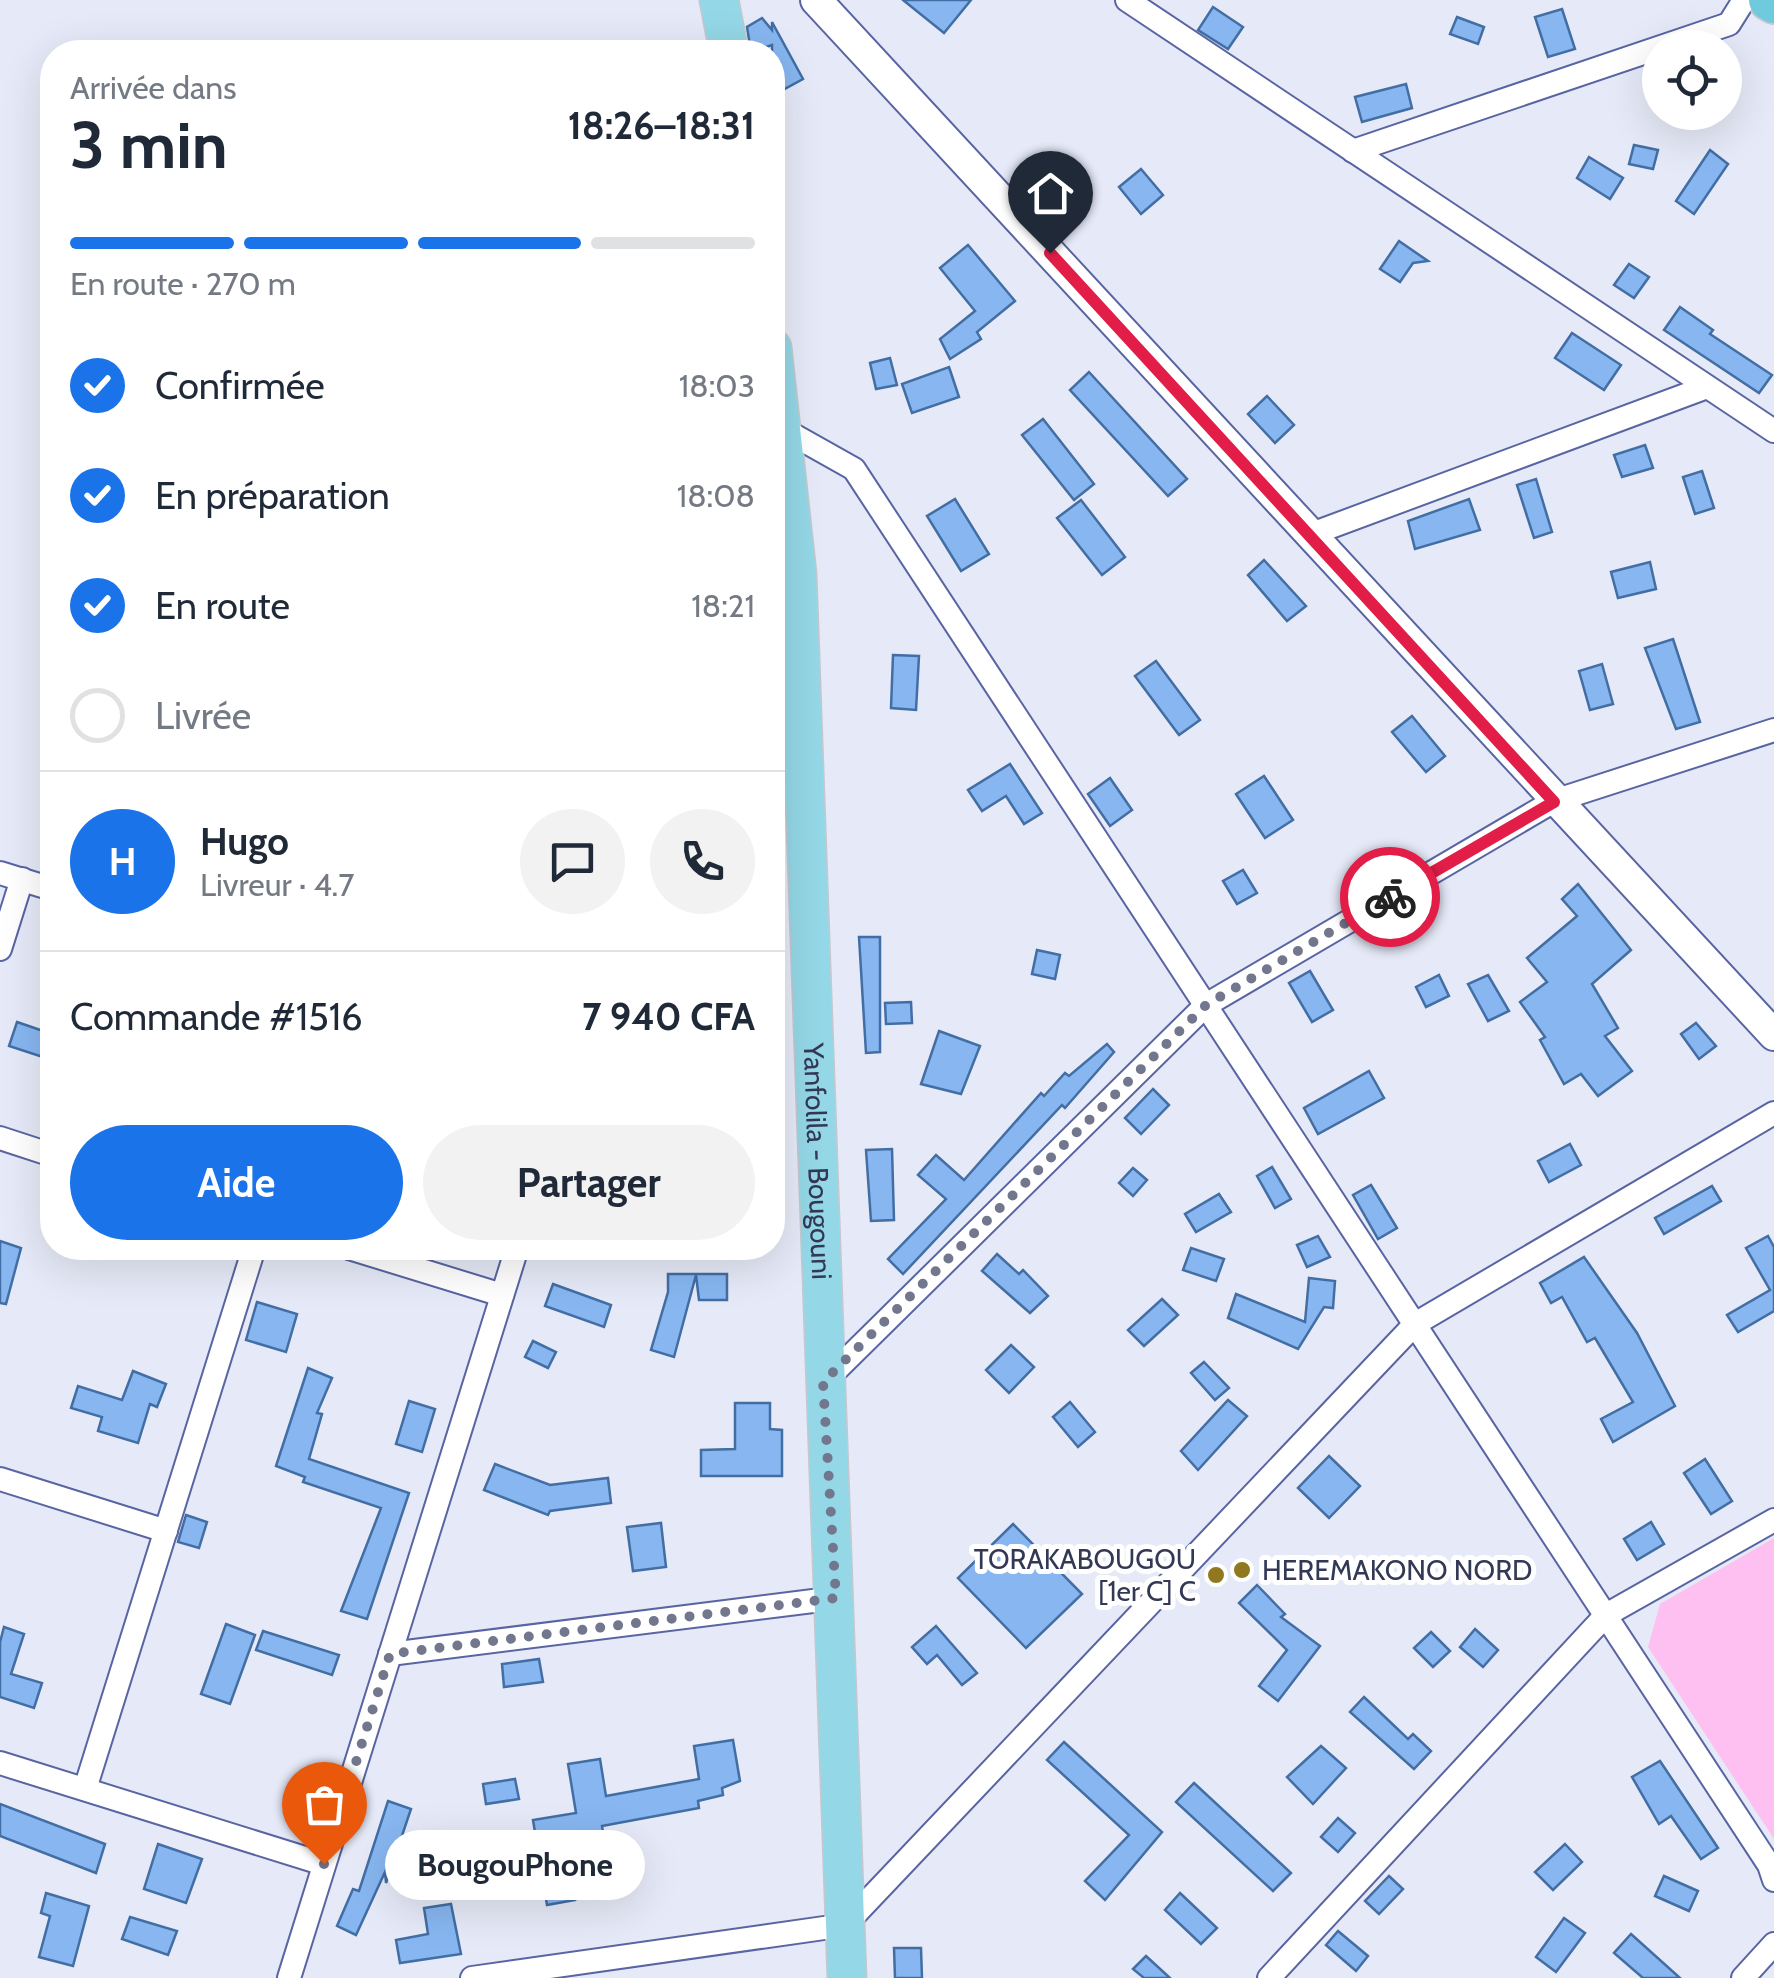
<!DOCTYPE html>
<html lang="fr">
<head>
<meta charset="utf-8">
<style>
	:root { --surface:#fff; --page:#f2f2f3; --text:#1f2937; --muted:#747a83; --line:#e0e1e3; --accent:#1a73e8 }
	body { margin:0; font-family:Cabin,sans-serif; background:var(--page); color:var(--text); height:100vh; display:flex; flex-direction:column; font-size:38px; white-space:nowrap }
	* { box-sizing:border-box; margin:0 }
	p { font-size:32px; color:var(--muted) }
	.icon { flex:none; width:55px; height:55px; fill:none; stroke:currentColor; stroke-width:2; stroke-linecap:round; stroke-linejoin:round }
	.map { position:relative; flex:1; overflow:hidden }
	.sheet { position:absolute; left:40px; top:40px; width:745px; height:1220px; display:flex; flex-direction:column; background:var(--surface); border-radius:40px; box-shadow:0 10px 40px #0002 }
	.sheet>* { flex:none }
	.buttons { position:absolute; left:1642px; top:30px; display:grid; gap:20px }
	.buttons a { display:grid; place-items:center; width:100px; height:100px; border-radius:50%; background:var(--surface); box-shadow:0 10px 40px #0002; font-size:50px }
	.pin { position:absolute; display:grid; place-items:center; width:85px; height:85px; color:#fff; margin:-102px -42px; border-radius:50% 50% 50% 0; rotate:-45deg; box-shadow:0 0 10px #0007 }
	.pin .icon { rotate:45deg }
	.courier { position:absolute; display:grid; place-items:center; width:100px; height:100px; margin:-50px; border:8px solid #e11d48; border-radius:50%; background:#fff; color:#222; box-shadow:0 2px 12px #0007 }
	.bubble { position:absolute; height:70px; border-radius:35px; background:var(--surface); box-shadow:0 10px 40px #0002; font-size:32px; font-weight:700; line-height:70px; text-align:center }
	.summary em { font-style:normal; font-weight:700 }
	.summary div { display:flex; flex-direction:column-reverse }
	.summary { display:flex; align-items:center; justify-content:space-between; height:170px; padding:0 30px }
	h1 { font-size:65px; font-weight:700; line-height:75px }
	.bar { display:grid; grid-template-columns:repeat(4,1fr); gap:15px 10px; align-content:center; height:120px; padding:0 30px }
	.bar i { height:12px; border-radius:8px; background:var(--line) }
	.bar .active { background:var(--accent) }
	.bar p { grid-column:span 4 }
	.line { display:flex; align-items:center; gap:25px; padding:0 30px; border-top:2px solid var(--line) }
	.line div { flex:1 }
	.round { display:grid; place-items:center; flex:none; width:105px; height:105px; border-radius:52px; background:var(--page) }
	ol { padding:0 30px; list-style:none }
	li { display:flex; align-items:center; gap:30px; height:110px }
	li p { margin-inline-start:auto }
	li .icon { padding:10px; border-radius:50%; background:var(--accent); color:#fff; stroke-width:4 }
	li:last-child { color:var(--muted) }
	li i { width:55px; height:55px; border:5px solid var(--line); border-radius:50% }
	.button { display:flex; gap:20px; margin-top:auto; padding:20px 30px }
	.button a { flex:1; height:115px; border-radius:60px; background:var(--accent); color:#fff; font-size:40px; font-weight:700; line-height:115px; text-align:center }
	.button a+a { background:var(--page); color:var(--text) }
	.map>svg:first-child { display:block }
	.green { fill:#fec0f0 }
	.building { fill:#87b6f0; stroke:#426ea4; stroke-width:2.5 }
	.lines { fill:none; stroke-linecap:round; stroke-linejoin:round }
	.minor-casing { stroke:#5965a3; stroke-width:26 }
	.tertiary-casing { stroke:#5965a3; stroke-width:34 }
	.primary-casing { stroke:#c6c8cf; stroke-width:41 }
	.trunk-casing { stroke:#c6c8cf; stroke-width:44 }
	.minor { stroke:#fff; stroke-width:22 }
	.tertiary { stroke:#fff; stroke-width:30 }
	.primary { stroke:#94d7e6; stroke-width:38 }
	.trunk { stroke:#70cade; stroke-width:40 }
	.done { stroke:#72778e; stroke-width:10; stroke-dasharray:0 18 }
	.route { stroke:#e11d48; stroke-width:12 }
	.poi-dot { fill:#8f781e; stroke:#fff; stroke-width:4 }
	.labels { text-anchor:middle; dominant-baseline:central; stroke-width:10; stroke-linejoin:round; paint-order:stroke }
	.street-label { font-size:28px; fill:#333955; stroke:#fff }
	.poi-label { font-size:28px; fill:#333955; stroke:#fff; text-anchor:end }
</style>
</head>
<body>
<div class="map">
<svg width="1774" height="1978" viewBox="0 0 1774 1978">
	<rect width="100%" height="100%" fill="#e6eaf8"/>
	<!-- green -->
	<path class="green" d="M1774,1538V1839L1648,1647L1660,1604Z"/>
	<!-- building -->
	<g class="building">
		<path d="M903,0H971L944,33Z"/>
		<path d="M1213,7L1243,27L1228,49L1198,30Z"/>
		<path d="M1562,9L1575,49L1548,57L1535,17Z"/>
		<path d="M1457,17L1484,27L1478,44L1450,34Z"/>
		<path d="M762,18L772,30V22L803,79L779,92L772,80V45L751,52L747,27Z"/>
		<path d="M1406,84L1412,108L1362,122L1355,97Z"/>
		<path d="M1634,145L1658,150L1653,169L1629,164Z"/>
		<path d="M1710,150L1728,164L1694,214L1676,201Z"/>
		<path d="M1589,157L1623,178L1610,199L1577,178Z"/>
		<path d="M1141,169L1163,195L1141,214L1119,187Z"/>
		<path d="M1399,241L1428,261L1413,263L1400,282L1380,269Z"/>
		<path d="M968,245L1015,301L977,332L981,339L950,359L940,339L975,311L940,268Z"/>
		<path d="M1629,264L1649,277L1634,298L1614,285Z"/>
		<path d="M1680,307L1713,330L1710,334L1772,375L1759,393L1664,330Z"/>
		<path d="M1572,333L1621,365L1604,390L1555,358Z"/>
		<path d="M890,358L897,385L876,389L870,363Z"/>
		<path d="M949,367L959,397L912,413L902,384Z"/>
		<path d="M1089,372L1187,479L1168,496L1070,390Z"/>
		<path d="M1267,396L1294,425L1275,443L1248,414Z"/>
		<path d="M1043,419L1094,484L1074,500L1022,435Z"/>
		<path d="M1645,445L1653,468L1622,477L1614,455Z"/>
		<path d="M1702,471L1714,508L1695,514L1683,477Z"/>
		<path d="M1536,479L1552,532L1534,538L1517,485Z"/>
		<path d="M955,499L989,554L961,571L927,516Z"/>
		<path d="M1469,499L1480,530L1415,549L1408,521Z"/>
		<path d="M1081,500L1125,557L1102,575L1057,518Z"/>
		<path d="M1264,560L1306,606L1287,621L1248,575Z"/>
		<path d="M1650,562L1656,589L1618,598L1611,572Z"/>
		<path d="M1673,639L1700,722L1676,729L1645,648Z"/>
		<path d="M893,655L919,656L916,710L891,708Z"/>
		<path d="M1156,661L1200,720L1179,735L1135,676Z"/>
		<path d="M1602,664L1613,704L1590,710L1579,671Z"/>
		<path d="M1412,716L1445,756L1426,772L1392,732Z"/>
		<path d="M1010,764L1042,813L1024,824L1006,796L982,811L968,790Z"/>
		<path d="M1264,776L1293,820L1265,838L1236,794Z"/>
		<path d="M1110,778L1132,810L1110,826L1088,794Z"/>
		<path d="M1243,870L1257,893L1237,904L1223,881Z"/>
		<path d="M1578,884L1631,950L1592,984L1618,1028L1605,1036L1632,1071L1598,1096L1581,1074L1564,1084L1540,1040L1545,1037L1520,1002L1547,982L1527,958L1577,916L1562,899Z"/>
		<path d="M859,937H880V1052L866,1053Z"/>
		<path d="M1037,950L1060,955L1055,979L1032,974Z"/>
		<path d="M1310,971L1333,1010L1312,1022L1289,983Z"/>
		<path d="M1439,975L1449,996L1426,1007L1416,987Z"/>
		<path d="M1488,975L1509,1011L1488,1021L1468,984Z"/>
		<path d="M911,1002L912,1023L886,1024L885,1003Z"/>
		<path d="M17,1022L52,1034V1060L9,1046Z"/>
		<path d="M1696,1023L1716,1046L1699,1059L1681,1034Z"/>
		<path d="M939,1031L980,1046L961,1094L921,1084Z"/>
		<path d="M1107,1044L1114,1052L1065,1108L1062,1105L903,1274L888,1259L946,1199L918,1175L936,1155L964,1180L1041,1093L1044,1096L1065,1073L1069,1076Z"/>
		<path d="M1369,1071L1384,1098L1318,1134L1304,1108Z"/>
		<path d="M1153,1089L1169,1105L1141,1134L1125,1118Z"/>
		<path d="M1570,1144L1581,1165L1549,1182L1538,1161Z"/>
		<path d="M892,1149L894,1220L871,1221L866,1150Z"/>
		<path d="M1272,1167L1291,1199L1275,1208L1257,1176Z"/>
		<path d="M1133,1168L1147,1180L1133,1196L1119,1183Z"/>
		<path d="M1371,1185L1397,1228L1378,1239L1353,1195Z"/>
		<path d="M1712,1186L1721,1201L1664,1234L1655,1218Z"/>
		<path d="M1219,1194L1231,1212L1196,1232L1185,1214Z"/>
		<path d="M1318,1236L1330,1257L1307,1267L1297,1245Z"/>
		<path d="M1768,1236L1774,1247V1311L1738,1332L1727,1315L1770,1290L1746,1248Z"/>
		<path d="M0,1241L21,1248L6,1304L0,1303Z"/>
		<path d="M1191,1248L1224,1259L1216,1281L1183,1270Z"/>
		<path d="M997,1254L1019,1274L1023,1270L1048,1296L1030,1313L982,1271Z"/>
		<path d="M1584,1257L1637,1333L1675,1406L1613,1442L1601,1419L1633,1402L1595,1338L1587,1342L1562,1297L1551,1303L1540,1283Z"/>
		<path d="M668,1274H727V1300H699L696,1275L674,1357L651,1350L668,1292Z"/>
		<path d="M1309,1278L1335,1281L1333,1308L1324,1307L1298,1349L1228,1318L1236,1294L1305,1322Z"/>
		<path d="M553,1284L611,1305L604,1327L545,1306Z"/>
		<path d="M1162,1299L1178,1315L1144,1346L1128,1330Z"/>
		<path d="M257,1302L297,1314L286,1352L246,1340Z"/>
		<path d="M533,1341L556,1352L548,1368L525,1357Z"/>
		<path d="M1011,1345L1034,1367L1009,1393L986,1370Z"/>
		<path d="M1204,1362L1229,1388L1215,1400L1191,1373Z"/>
		<path d="M308,1368L332,1378L317,1413L322,1414L309,1459L409,1493L367,1619L341,1611L381,1508L303,1482L305,1477L276,1466Z"/>
		<path d="M133,1371L166,1384L157,1407L150,1404L138,1443L98,1431L102,1417L71,1408L78,1386L122,1400Z"/>
		<path d="M1228,1400L1247,1416L1198,1470L1181,1451Z"/>
		<path d="M409,1401L435,1409L422,1452L396,1444Z"/>
		<path d="M1070,1402L1095,1432L1078,1447L1053,1417Z"/>
		<path d="M735,1403H770V1429L782,1430V1476H701V1450L735,1449Z"/>
		<path d="M1329,1456L1360,1486L1329,1518L1298,1488Z"/>
		<path d="M1705,1459L1732,1501L1711,1514L1684,1473Z"/>
		<path d="M495,1464L550,1485L608,1478L611,1503L550,1511L548,1515L484,1490Z"/>
		<path d="M186,1515L207,1522L199,1548L178,1542Z"/>
		<path d="M1651,1522L1664,1544L1637,1560L1624,1539Z"/>
		<path d="M661,1523L666,1567L633,1571L627,1527Z"/>
		<path d="M1013,1524L1082,1594L1026,1648L958,1578Z"/>
		<path d="M1257,1585L1285,1614L1281,1617L1320,1646L1278,1701L1259,1686L1287,1650L1239,1603Z"/>
		<path d="M226,1624L255,1635L230,1704L201,1694Z"/>
		<path d="M936,1626L977,1673L962,1685L937,1655L927,1664L912,1647Z"/>
		<path d="M4,1627L24,1634L11,1674L42,1683L34,1708L0,1697V1642Z"/>
		<path d="M1475,1629L1498,1650L1483,1667L1460,1647Z"/>
		<path d="M263,1631L339,1655L332,1675L256,1650Z"/>
		<path d="M1431,1632L1450,1651L1433,1667L1414,1648Z"/>
		<path d="M539,1659L543,1682L504,1687L502,1664Z"/>
		<path d="M1364,1697L1408,1739L1413,1734L1431,1751L1414,1769L1350,1712Z"/>
		<path d="M733,1740L740,1781L722,1788L723,1795L698,1801L699,1808L602,1826L606,1849L568,1855L575,1900L547,1905L533,1820L576,1813L568,1764L600,1759L606,1796L699,1779L694,1746Z"/>
		<path d="M1064,1742L1162,1832L1105,1900L1085,1881L1129,1835L1047,1760Z"/>
		<path d="M1321,1746L1346,1768L1313,1804L1287,1777Z"/>
		<path d="M1660,1761L1718,1848L1701,1859L1671,1816L1659,1824L1632,1777Z"/>
		<path d="M515,1779L519,1799L486,1804L483,1784Z"/>
		<path d="M1194,1783L1291,1873L1273,1891L1176,1802Z"/>
		<path d="M388,1801L411,1809L386,1883L385,1872L356,1935L337,1926L353,1889L359,1891Z"/>
		<path d="M0,1804L105,1844L96,1873L0,1836Z"/>
		<path d="M1338,1818L1355,1833L1338,1852L1321,1837Z"/>
		<path d="M158,1844L202,1859L186,1903L144,1889Z"/>
		<path d="M1565,1844L1582,1862L1553,1890L1535,1872Z"/>
		<path d="M1389,1876L1403,1889L1379,1914L1365,1901Z"/>
		<path d="M1664,1876L1698,1891L1689,1911L1655,1896Z"/>
		<path d="M46,1893L89,1906L73,1966L39,1957L50,1916L41,1913Z"/>
		<path d="M1180,1893L1217,1928L1201,1944L1165,1910Z"/>
		<path d="M451,1904L461,1954L400,1963L396,1940L428,1934L424,1908Z"/>
		<path d="M130,1917L177,1931L168,1955L122,1939Z"/>
		<path d="M1564,1918L1585,1933L1556,1972L1536,1957Z"/>
		<path d="M1338,1931L1368,1956L1356,1971L1326,1945Z"/>
		<path d="M1631,1934L1680,1978H1643L1614,1953Z"/>
		<path d="M894,1948H921L922,1978H895Z"/>
		<path d="M1146,1956L1170,1978H1144L1133,1969Z"/>
	</g>
	<g class="lines">
		<!-- minor casing -->
		<g class="minor-casing">
			<g id="minor">
				<path d="M1127,0L1774,431"/>
				<path d="M1353,151L1729,24L1744,0"/>
				<path d="M781,428L854,469L1769,1865L1774,1880"/>
				<path d="M1309,535L1707,387"/>
				<path d="M0,873L52,889"/>
				<path d="M0,949L22,879"/>
				<path d="M0,1138L52,1155"/>
				<path d="M349,1248L502,1295"/>
				<path d="M824,1382L1206,1005L1554,801L1774,730"/>
				<path d="M0,1479L166,1531"/>
				<path d="M390,1654L837,1598"/>
				<path d="M0,1763L324,1864"/>
				<path d="M85,1789L254,1248"/>
				<path d="M289,1978L517,1248"/>
				<path d="M472,1978L845,1925L1415,1324L1774,1113"/>
				<path d="M1269,1978L1606,1615L1774,1520"/>
				<path d="M1743,1978L1774,1944"/>
			</g>
		</g>
		<!-- tertiary casing -->
		<g class="tertiary-casing">
			<path id="tertiary" d="M816,0L1774,1035"/>
		</g>
		<!-- primary casing -->
		<g class="primary-casing">
			<g id="primary">
				<path d="M719,0L729,52"/>
				<path id="s1" d="M772,348L797,574L847,1978"/>
			</g>
		</g>
		<!-- trunk casing -->
		<g class="trunk-casing">
			<path id="trunk" d="M1769,0L1774,3"/>
		</g>
		<!-- minor -->
		<use href="#minor" class="minor"/>
		<!-- tertiary -->
		<use href="#tertiary" class="tertiary"/>
		<!-- primary -->
		<use href="#primary" class="primary"/>
		<!-- trunk -->
		<use href="#trunk" class="trunk"/>
	</g>
	<g class="lines">
		<!-- done -->
		<path class="done" d="M324,1864L390,1654L836,1598L823,1382L1206,1005L1390,897"/>
		<!-- route -->
		<path class="route" d="M1050,253L1554,802L1390,897"/>
	</g>
	<!-- markers -->
	<g class="poi-dot">
		<circle cx="1242" cy="1570" r="10"/>
		<circle cx="1216" cy="1575" r="10"/>
	</g>
	<g class="labels">
		<!-- street labels -->
		<g class="street-label">
			<text stroke="none"><textPath href="#s1" startOffset="815">Yanfolila - Bougouni</textPath></text>
		</g>
		<!-- poi labels -->
		<g class="poi-label">
			<text x="1196" y="1559">TORAKABOUGOU<tspan x="1196" dy="32">[1er C] C</tspan></text>
			<text x="1262" y="1570" text-anchor="start">HEREMAKONO NORD</text>
		</g>
	</g>
</svg>
<div class="buttons">
<a><svg class="icon" aria-label="locate" viewBox="0 0 24 24"><circle cx="12" cy="12" r="6"/><path d="M12 2v4M12 18v4M2 12h4M18 12h4"/></svg></a>
</div>
<div class="pin" style="left:324px;top:1864px;background:#ea580c"><svg class="icon" aria-label="bag" viewBox="0 0 24 24"><path d="M5 8h14l-1 12H6zM9 8a3 3 0 0 1 6 0"/></svg></div>
<div class="pin" style="left:1050px;top:253px;background:#1f2937"><svg class="icon" aria-label="home" viewBox="0 0 24 24"><path d="M3 11l9-7 9 7M6 9v11h12V9"/></svg></div>
<div class="courier" style="left:1390px;top:897px"><svg class="icon" aria-label="bike" viewBox="0 0 24 24"><circle cx="6" cy="16" r="4"/><circle cx="18" cy="16" r="4"/><path d="M6 16l4-8h5l3 8M10 8l3 8H6M13 5h3"/></svg></div>
<div class="bubble" style="left:385px;top:1830px;width:260px">BougouPhone</div>
<section class="sheet">
<div class="summary"><div><h1>3 min</h1><p>Arrivée dans</p></div><em>18:26–18:31</em></div>
<div class="bar"><i class="active"></i><i class="active"></i><i class="active"></i><i></i><p>En route · 270 m</p></div>
<ol>
<li><svg class="icon" aria-label="check" viewBox="0 0 24 24"><path d="M5 12l5 5 9-10"/></svg>Confirmée<p>18:03</p></li>
<li><svg class="icon" aria-label="check" viewBox="0 0 24 24"><path d="M5 12l5 5 9-10"/></svg>En préparation<p>18:08</p></li>
<li><svg class="icon" aria-label="check" viewBox="0 0 24 24"><path d="M5 12l5 5 9-10"/></svg>En route<p>18:21</p></li>
<li><i></i>Livrée</li>
</ol>
<div class="line" style="height:180px"><b class="round" style="background:var(--accent);color:#fff">H</b><div><b>Hugo</b><p>Livreur · 4.7</p></div><a class="round"><svg class="icon" aria-label="chat" viewBox="0 0 24 24"><path d="M4 5h16v11H9l-5 4z"/></svg></a><a class="round"><svg class="icon" aria-label="phone" viewBox="0 0 24 24"><path d="M5 4h4l2 5-3 2q2 4 5 5l2-3 5 2v4C11 20 4 13 5 4z"/></svg></a></div>
<div class="line" style="height:130px"><div>Commande #1516</div><b>7 940 CFA</b></div>
<div class="button"><a>Aide</a><a>Partager</a></div>
</section>
</div>
</body>
</html>
